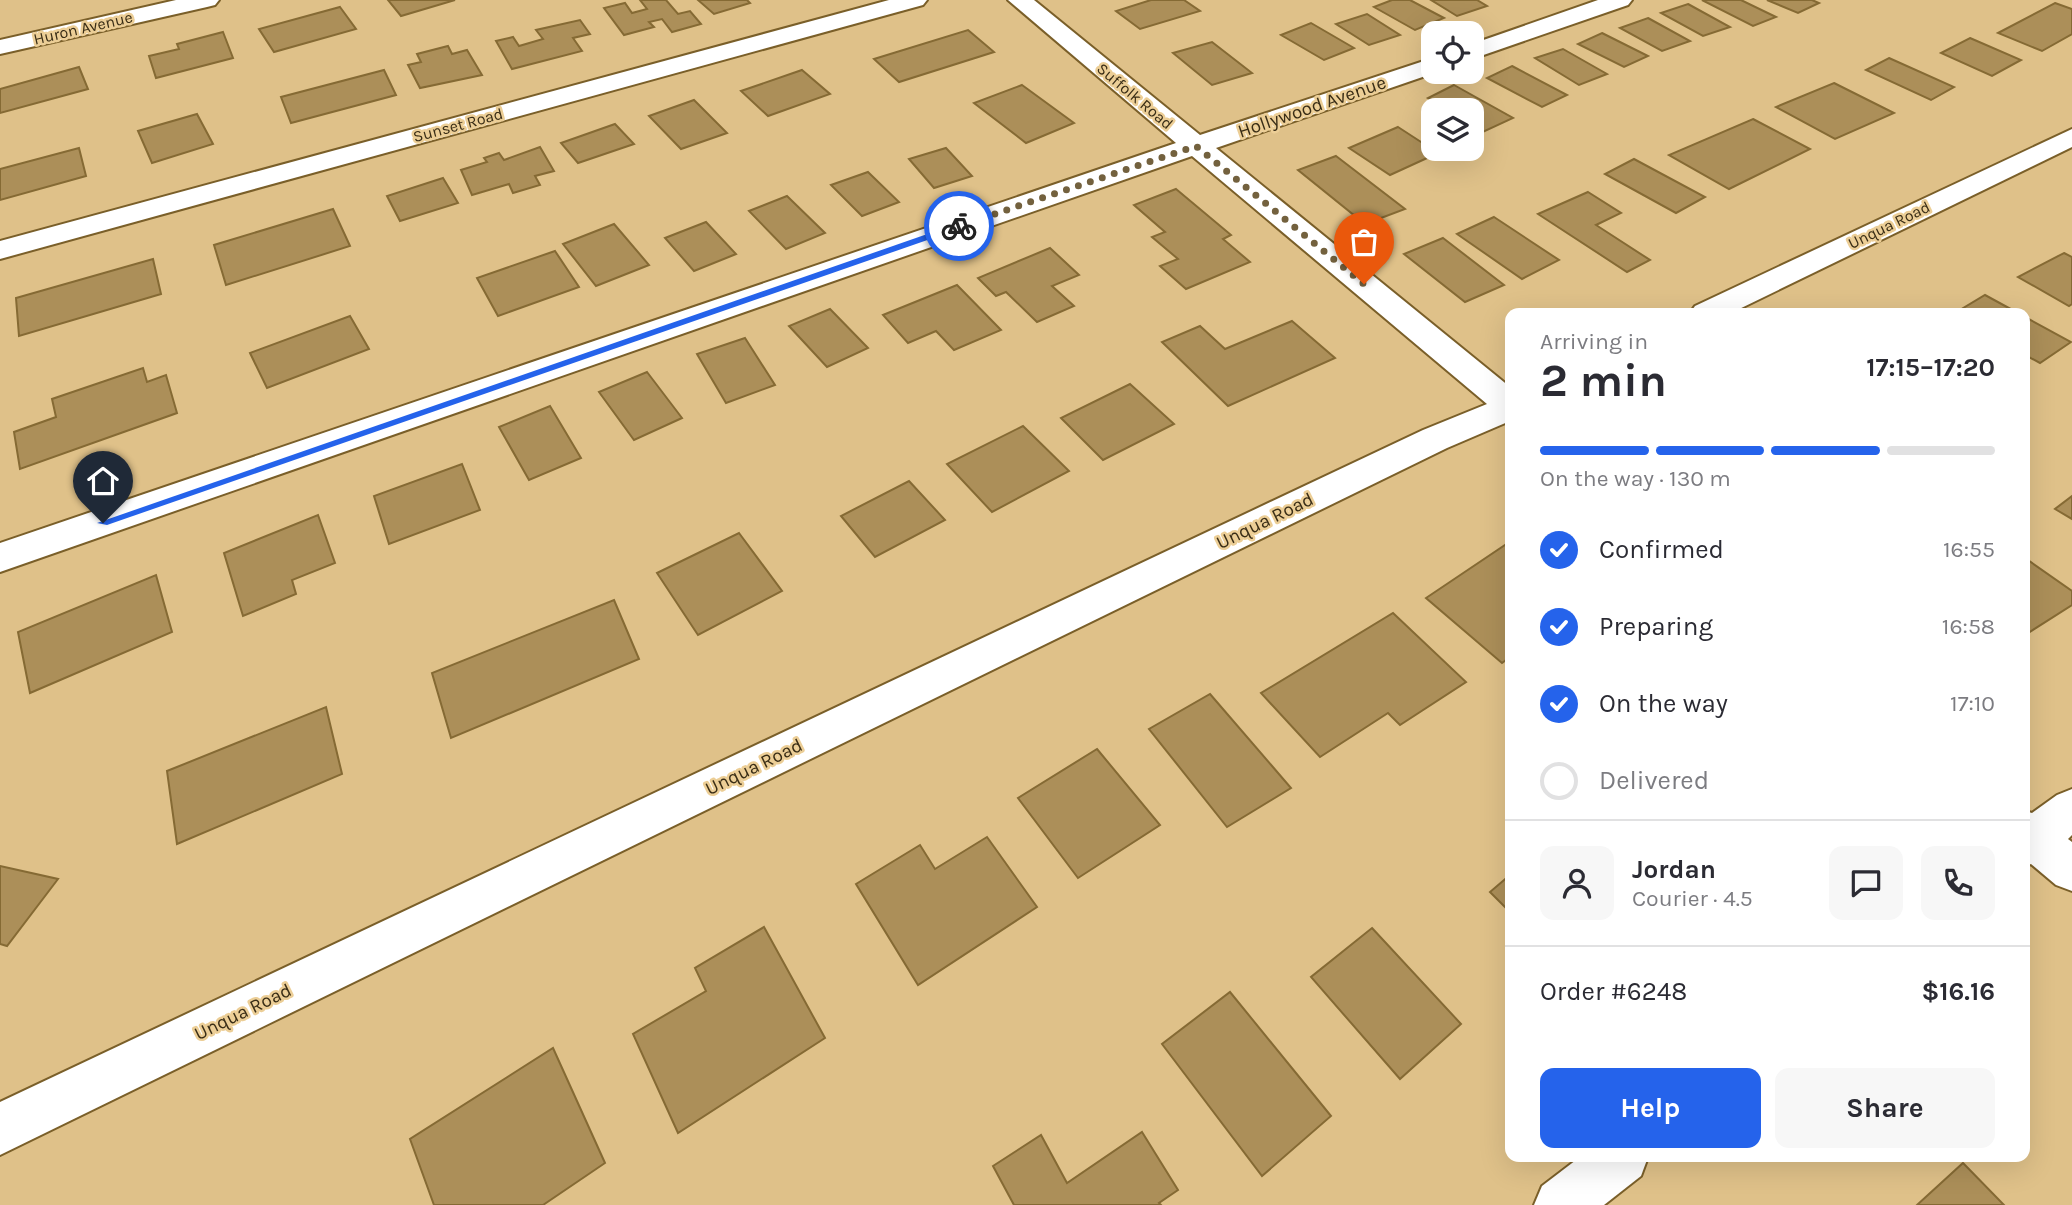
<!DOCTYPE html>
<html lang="en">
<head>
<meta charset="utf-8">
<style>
	:root { --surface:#fff; --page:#f7f7f7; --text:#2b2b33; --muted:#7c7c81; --line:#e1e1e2; --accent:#2563eb }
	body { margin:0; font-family:Karla,sans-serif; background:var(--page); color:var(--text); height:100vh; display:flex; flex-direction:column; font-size:26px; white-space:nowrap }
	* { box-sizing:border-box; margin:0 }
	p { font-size:23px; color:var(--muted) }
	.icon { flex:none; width:38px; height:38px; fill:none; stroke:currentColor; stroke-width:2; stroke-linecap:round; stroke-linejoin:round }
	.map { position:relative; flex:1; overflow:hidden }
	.details { position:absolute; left:1505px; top:308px; width:525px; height:854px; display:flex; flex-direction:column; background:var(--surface); border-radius:14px; box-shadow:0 7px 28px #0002 }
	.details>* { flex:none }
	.fabs { position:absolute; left:1421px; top:21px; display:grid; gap:14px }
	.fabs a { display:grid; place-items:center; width:63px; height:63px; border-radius:14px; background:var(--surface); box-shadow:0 7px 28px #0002; font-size:35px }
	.pin { position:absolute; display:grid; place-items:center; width:60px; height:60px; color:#fff; margin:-72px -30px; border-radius:50% 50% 50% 0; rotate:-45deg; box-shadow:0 0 7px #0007 }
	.pin .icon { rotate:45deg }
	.courier { position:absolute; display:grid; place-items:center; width:70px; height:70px; margin:-35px; border:5px solid #2563eb; border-radius:50%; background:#fff; color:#222; box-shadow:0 2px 9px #0007 }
	.head em { font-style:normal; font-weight:700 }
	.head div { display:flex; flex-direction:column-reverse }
	.head { display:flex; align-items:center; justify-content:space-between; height:119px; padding:0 35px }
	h1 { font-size:46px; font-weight:700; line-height:52px }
	.bar { display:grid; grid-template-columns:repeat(4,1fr); gap:10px 7px; align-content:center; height:84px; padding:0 35px }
	.bar i { height:9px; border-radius:5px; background:var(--line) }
	.bar .on { background:var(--accent) }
	.bar p { grid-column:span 4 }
	.line { display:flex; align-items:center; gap:18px; padding:0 35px; border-top:2px solid var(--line) }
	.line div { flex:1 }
	.round { display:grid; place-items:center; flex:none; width:74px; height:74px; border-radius:14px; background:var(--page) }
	ol { padding:0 35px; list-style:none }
	li { display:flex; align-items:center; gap:21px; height:77px }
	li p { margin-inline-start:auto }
	li .icon { padding:7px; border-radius:50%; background:var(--accent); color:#fff; stroke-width:4 }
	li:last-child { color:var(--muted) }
	li i { width:38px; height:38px; border:4px solid var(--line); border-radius:50% }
	.cta { display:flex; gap:14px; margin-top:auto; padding:14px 35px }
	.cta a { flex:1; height:80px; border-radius:14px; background:var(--accent); color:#fff; font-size:28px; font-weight:700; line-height:80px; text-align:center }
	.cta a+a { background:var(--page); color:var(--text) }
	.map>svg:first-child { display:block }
	.building { fill:#ac8f59; stroke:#856a34; stroke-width:2 }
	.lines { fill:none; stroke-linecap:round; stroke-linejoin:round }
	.minor-casing { stroke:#7a5f29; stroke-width:4 }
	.minor { fill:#fff; fill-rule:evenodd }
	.route { fill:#2563eb }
	.done { stroke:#73613e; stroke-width:7; stroke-dasharray:0 12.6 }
	.labels { text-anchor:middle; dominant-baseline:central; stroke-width:5; stroke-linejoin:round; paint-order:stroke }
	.far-street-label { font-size:16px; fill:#392d16; stroke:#ecce96 }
	.street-label { font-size:19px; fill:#392d16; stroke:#ecce96 }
</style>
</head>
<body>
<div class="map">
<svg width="2072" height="1205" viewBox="0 0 2072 1205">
	<rect width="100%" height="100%" fill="#dfc189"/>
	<!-- building -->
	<g class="building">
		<path d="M388,0H455L401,16Z"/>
		<path d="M640,0H666L678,14L690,11L701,24L672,32L662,19L649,22L654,27L624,35L604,8L625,3L632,13L647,9Z"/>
		<path d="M698,0H747L750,3L714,14Z"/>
		<path d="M1151,0H1184L1200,11L1140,29L1116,11Z"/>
		<path d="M1392,0H1410L1444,18L1415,30L1374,7Z"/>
		<path d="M1431,0H1477L1487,6L1457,16Z"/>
		<path d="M1702,0H1741L1776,17L1753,26Z"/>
		<path d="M1767,0H1812L1819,3L1798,13Z"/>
		<path d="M2055,3L2072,9V34L2042,51L1998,33Z"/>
		<path d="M1688,4L1730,27L1703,36L1661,13Z"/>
		<path d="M340,7L356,29L274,52L259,29Z"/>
		<path d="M1367,14L1400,35L1369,45L1336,24Z"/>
		<path d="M1648,18L1690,41L1662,51L1620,28Z"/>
		<path d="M580,20L590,34L573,38L582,51L512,69L496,41L513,37L519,46L543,39L536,30Z"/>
		<path d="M1311,23L1354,48L1324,60L1281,35Z"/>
		<path d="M968,30L994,52L899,82L874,59Z"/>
		<path d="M223,32L233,58L156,78L149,56L179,49L177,44Z"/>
		<path d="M1602,33L1648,56L1624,67L1578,44Z"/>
		<path d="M1970,38L2021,60L1992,76L1941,53Z"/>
		<path d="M1212,42L1252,73L1212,85L1173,53Z"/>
		<path d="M448,46L452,54L467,50L482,75L420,88L408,65L421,62L417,54Z"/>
		<path d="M1563,49L1607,74L1579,85L1535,58Z"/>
		<path d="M1889,58L1954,87L1931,100L1866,70Z"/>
		<path d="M1512,66L1567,95L1542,107L1487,78Z"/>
		<path d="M79,67L88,89L0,113V89Z"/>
		<path d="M384,70L396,95L291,123L281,97Z"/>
		<path d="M802,70L830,94L768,116L741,91Z"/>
		<path d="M1834,83L1894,113L1835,139L1776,107Z"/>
		<path d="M1022,85L1074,123L1026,143L974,103Z"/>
		<path d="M1454,85L1513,118L1472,137V110H1450L1428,98Z"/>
		<path d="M694,100L727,133L681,149L649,116Z"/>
		<path d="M197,114L213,144L152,163L138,131Z"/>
		<path d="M1753,119L1810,149L1729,189L1669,155Z"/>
		<path d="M615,124L634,144L578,163L561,143Z"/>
		<path d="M1398,127L1438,153L1390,175L1349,148Z"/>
		<path d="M540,147L554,171L535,176L540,185L513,193L509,184L472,195L461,170L487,162L484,158L499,153L504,160Z"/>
		<path d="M79,148L86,176L0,200V169Z"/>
		<path d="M946,148L972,176L934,188L909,159Z"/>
		<path d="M1336,156L1405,209L1365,224L1298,170Z"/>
		<path d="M1634,159L1705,197L1676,213L1605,174Z"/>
		<path d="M868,172L899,202L862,216L831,185Z"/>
		<path d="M443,178L458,203L400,221L387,196Z"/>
		<path d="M1176,189L1231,235L1223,239L1250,262L1186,289L1160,266L1178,259L1152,237L1165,232L1134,205Z"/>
		<path d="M1588,192L1621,213L1596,225L1650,260L1627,272L1538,214Z"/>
		<path d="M787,196L825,233L786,249L749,211Z"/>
		<path d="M333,209L350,246L226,285L214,245Z"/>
		<path d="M1494,217L1559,260L1522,279L1457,234Z"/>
		<path d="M706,222L736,254L694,271L665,238Z"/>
		<path d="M614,224L649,265L596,286L563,244Z"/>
		<path d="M1443,238L1504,285L1465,302L1404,254Z"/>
		<path d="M1050,248L1079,275L1052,286L1074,306L1037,322L1006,292L996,296L978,278Z"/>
		<path d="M555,251L579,287L498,316L477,278Z"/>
		<path d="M2064,253L2072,257V304L2069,306L2018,277Z"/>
		<path d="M153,259L161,294L19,336L16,298Z"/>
		<path d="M957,285L1001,330L954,350L936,331L908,343L883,315Z"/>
		<path d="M1985,295L2018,313H1955Z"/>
		<path d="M830,309L868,348L827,367L789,326Z"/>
		<path d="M350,316L369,349L267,388L250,353Z"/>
		<path d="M2025,317L2071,342L2040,363L2025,355Z"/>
		<path d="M1292,321L1335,358L1228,406L1162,342L1200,326L1225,349Z"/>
		<path d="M745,338L775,385L726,403L697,354Z"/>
		<path d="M143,368L147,382L166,375L177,413L20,469L14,432L56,417L52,399Z"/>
		<path d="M647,372L682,418L634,440L599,392Z"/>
		<path d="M1130,384L1174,424L1103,460L1061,418Z"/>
		<path d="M550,406L581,458L529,480L499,427Z"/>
		<path d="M1023,426L1069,471L992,512L947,464Z"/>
		<path d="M462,464L480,510L389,544L374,496Z"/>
		<path d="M909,481L945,520L875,557L841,516Z"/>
		<path d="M2072,496V519L2055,509Z"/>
		<path d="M318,515L335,563L292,580L296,594L243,616L224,553Z"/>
		<path d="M739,533L782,591L698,635L657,573Z"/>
		<path d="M1505,545L1510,549V657L1502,663L1426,598Z"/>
		<path d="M2025,558L2072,591V605L2025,635Z"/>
		<path d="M156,575L172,632L30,693L18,632Z"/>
		<path d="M614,600L639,659L451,738L432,673Z"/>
		<path d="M1393,613L1466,682L1400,725L1388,713L1320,757L1261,693Z"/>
		<path d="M1210,694L1291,788L1227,827L1149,729Z"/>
		<path d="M326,707L342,774L177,844L167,771Z"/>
		<path d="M1097,749L1160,825L1078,878L1018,798Z"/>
		<path d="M987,837L1037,907L918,985L856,884L920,845L935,869Z"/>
		<path d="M0,866L58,879L7,946L0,944Z"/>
		<path d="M1510,875V912L1490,892Z"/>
		<path d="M764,927L825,1038L678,1133L633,1034L706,991L695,968Z"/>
		<path d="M1372,928L1461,1024L1400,1079L1311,977Z"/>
		<path d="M1230,992L1331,1116L1262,1176L1162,1044Z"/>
		<path d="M553,1048L605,1163L543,1205H434L410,1139Z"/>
		<path d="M1142,1132L1178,1190L1159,1203L1161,1205H1014L993,1166L1041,1135L1067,1183Z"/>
		<path d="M1963,1163L2004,1205H1917Z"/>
	</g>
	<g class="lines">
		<!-- minor casing -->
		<g class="minor-casing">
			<g id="minor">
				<path d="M176,0H219L215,5L207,7L0,54V40Z"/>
				<path d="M889,0H927L923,5L0,259V241Z"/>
				<path d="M1008,0H1034L1200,135L1433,58V72H1437L1216,148L1510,387V421L1447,448L0,1155V1102L1423,430L1487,404L1192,156L0,572V543L1176,143Z"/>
				<path d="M1598,0H1632L1628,5L1472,59V44Z"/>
				<path d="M2072,129V147L1731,313H1690L1695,306Z"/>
				<path d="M2072,789V835L2068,839L2072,842V891L2056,885L2031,864L2025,866V811L2032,813L2057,795Z"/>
				<path d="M1580,1157H1648L1641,1176L1604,1205H1534L1542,1186Z"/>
			</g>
		</g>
		<!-- minor -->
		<use href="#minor" class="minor"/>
	</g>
	<!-- route -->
	<path class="route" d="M959,223L962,228L107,525L97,523Z"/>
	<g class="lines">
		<!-- done -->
		<path class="done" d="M959,226L1196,146L1364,284"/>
	</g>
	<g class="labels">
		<!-- far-street labels -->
		<g class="far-street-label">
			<text transform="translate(83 28) rotate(-13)">Huron Avenue</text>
			<text transform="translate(1135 96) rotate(40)">Suffolk Road</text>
			<text transform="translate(458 125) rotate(-15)">Sunset Road</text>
			<text transform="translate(1889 225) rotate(-26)">Unqua Road</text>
		</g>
		<!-- street labels -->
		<g class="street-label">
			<text transform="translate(1312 107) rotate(-19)">Hollywood Avenue</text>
			<text transform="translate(1265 521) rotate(-26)">Unqua Road</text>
			<text transform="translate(754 767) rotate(-26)">Unqua Road</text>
			<text transform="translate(243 1012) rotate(-26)">Unqua Road</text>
		</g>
	</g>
</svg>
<div class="fabs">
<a><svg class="icon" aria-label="locate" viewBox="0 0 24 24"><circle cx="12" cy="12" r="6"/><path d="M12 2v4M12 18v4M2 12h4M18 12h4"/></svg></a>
<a><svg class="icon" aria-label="layers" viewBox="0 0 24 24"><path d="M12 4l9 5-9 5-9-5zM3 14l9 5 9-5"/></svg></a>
</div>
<div class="pin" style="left:1364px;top:284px;background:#ea580c"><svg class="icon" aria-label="bag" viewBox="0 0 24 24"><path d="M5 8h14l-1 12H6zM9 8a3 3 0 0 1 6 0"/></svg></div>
<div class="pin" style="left:103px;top:523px;background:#1f2937"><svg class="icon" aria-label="home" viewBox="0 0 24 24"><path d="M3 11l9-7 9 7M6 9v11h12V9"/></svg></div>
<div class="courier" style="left:959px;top:226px"><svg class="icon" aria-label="bike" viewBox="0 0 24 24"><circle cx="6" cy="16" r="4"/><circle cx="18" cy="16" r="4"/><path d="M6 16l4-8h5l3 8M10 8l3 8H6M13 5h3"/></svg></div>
<section class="details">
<div class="head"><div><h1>2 min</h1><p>Arriving in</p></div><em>17:15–17:20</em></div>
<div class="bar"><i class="on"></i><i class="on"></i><i class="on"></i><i></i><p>On the way · 130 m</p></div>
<ol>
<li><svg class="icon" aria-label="check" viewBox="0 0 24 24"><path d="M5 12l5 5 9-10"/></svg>Confirmed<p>16:55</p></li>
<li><svg class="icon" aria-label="check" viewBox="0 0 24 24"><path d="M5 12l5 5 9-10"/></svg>Preparing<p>16:58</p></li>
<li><svg class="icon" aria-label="check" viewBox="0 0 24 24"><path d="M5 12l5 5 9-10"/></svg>On the way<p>17:10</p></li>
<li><i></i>Delivered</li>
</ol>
<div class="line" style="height:126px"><a class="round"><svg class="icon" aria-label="person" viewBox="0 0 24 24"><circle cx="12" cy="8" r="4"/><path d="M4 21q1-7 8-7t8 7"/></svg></a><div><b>Jordan</b><p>Courier · 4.5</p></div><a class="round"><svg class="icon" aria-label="chat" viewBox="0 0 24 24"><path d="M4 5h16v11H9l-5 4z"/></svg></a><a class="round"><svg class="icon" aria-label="phone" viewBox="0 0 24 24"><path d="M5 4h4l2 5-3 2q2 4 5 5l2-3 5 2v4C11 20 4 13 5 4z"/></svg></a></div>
<div class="line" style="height:91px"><div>Order #6248</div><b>$16.16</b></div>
<div class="cta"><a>Help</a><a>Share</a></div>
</section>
</div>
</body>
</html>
